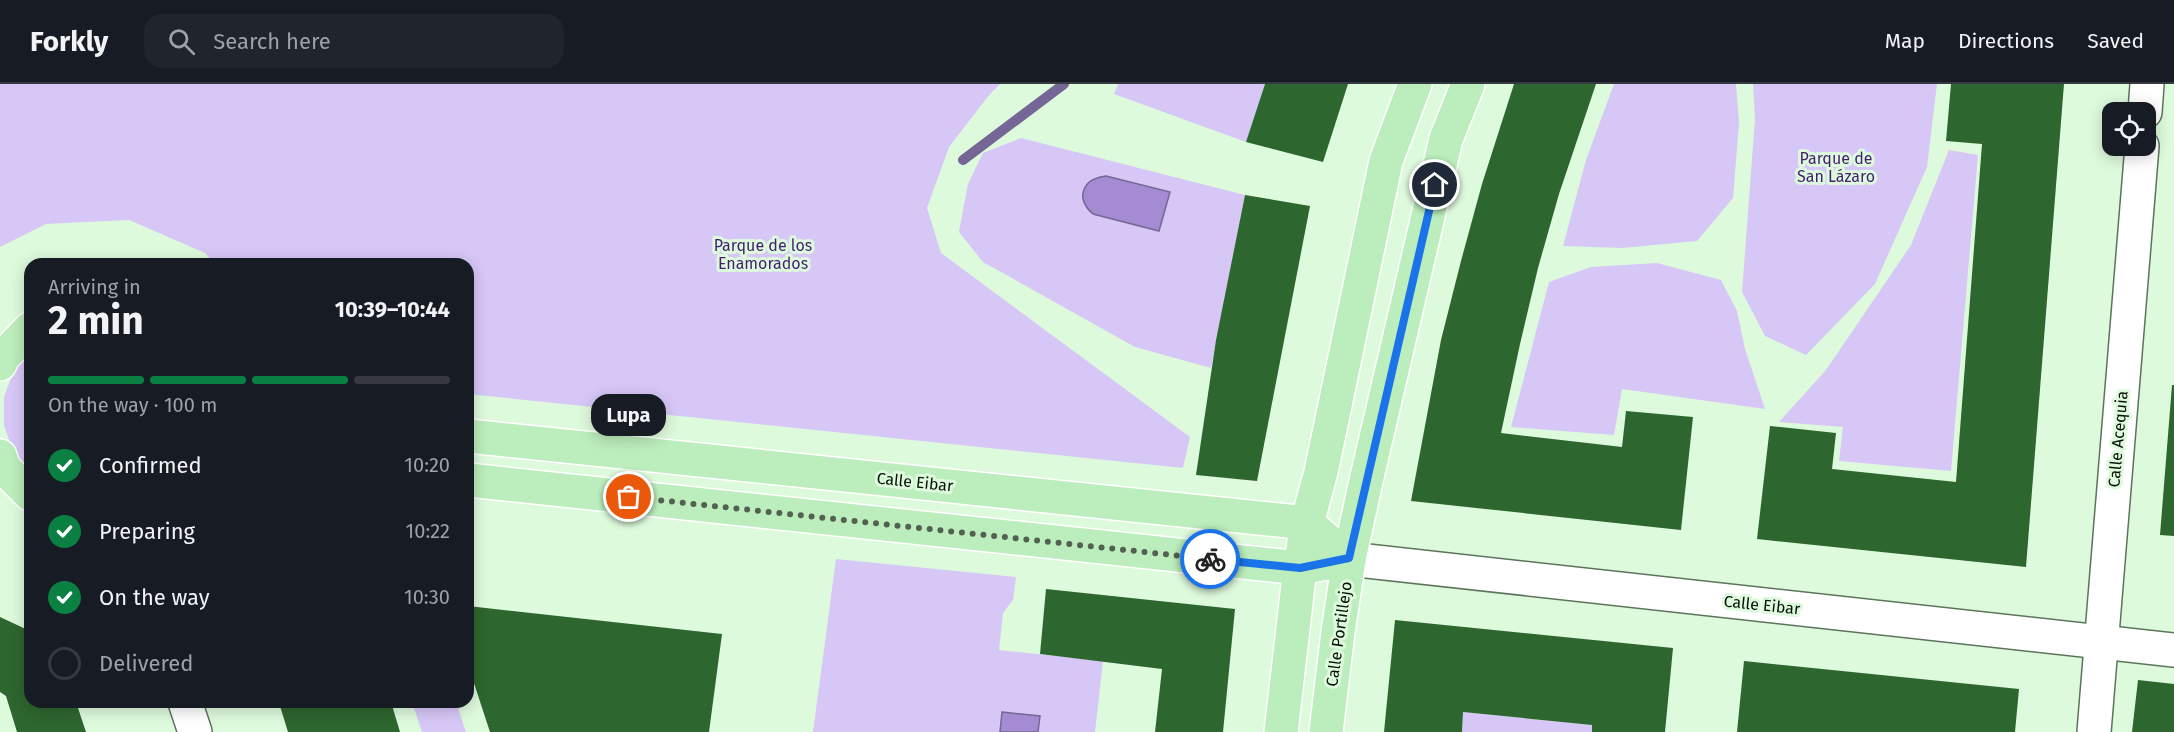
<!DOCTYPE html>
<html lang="en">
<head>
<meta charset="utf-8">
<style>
	:root { --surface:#171b24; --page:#20242c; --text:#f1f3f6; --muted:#9ea1a6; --line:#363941; --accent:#0b8043 }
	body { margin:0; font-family:"Fira Sans",sans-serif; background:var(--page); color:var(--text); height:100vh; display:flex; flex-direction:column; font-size:22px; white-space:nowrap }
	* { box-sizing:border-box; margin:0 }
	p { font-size:20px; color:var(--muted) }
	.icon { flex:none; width:33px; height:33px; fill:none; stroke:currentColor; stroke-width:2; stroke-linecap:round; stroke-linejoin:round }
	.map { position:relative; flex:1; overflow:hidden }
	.side { position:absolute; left:24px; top:174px; width:450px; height:450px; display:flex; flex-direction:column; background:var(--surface); border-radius:18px; box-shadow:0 3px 15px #0003 }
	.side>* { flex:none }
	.controls { position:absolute; left:2102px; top:18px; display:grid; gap:12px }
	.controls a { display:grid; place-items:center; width:54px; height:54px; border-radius:12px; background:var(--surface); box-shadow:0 3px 15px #0003; font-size:30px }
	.pin { position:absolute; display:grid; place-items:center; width:51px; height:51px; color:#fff; margin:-26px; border:3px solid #fff; border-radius:50%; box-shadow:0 2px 6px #0007 }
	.courier { position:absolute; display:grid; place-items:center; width:60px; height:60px; margin:-30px; border:4px solid #1a73e8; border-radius:50%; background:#fff; color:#222; box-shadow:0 2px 8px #0007 }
	.bubble { position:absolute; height:42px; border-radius:18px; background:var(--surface); box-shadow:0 3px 15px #0003; font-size:20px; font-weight:700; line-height:42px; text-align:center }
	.headline em { font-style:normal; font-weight:700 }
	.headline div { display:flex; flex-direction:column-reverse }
	.headline { display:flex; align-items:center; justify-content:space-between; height:102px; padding:0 24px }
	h1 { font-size:39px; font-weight:700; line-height:45px }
	.bar { display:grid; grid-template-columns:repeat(4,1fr); gap:9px 6px; align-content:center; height:72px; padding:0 24px }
	.bar i { height:8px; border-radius:4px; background:var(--line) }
	.bar .active { background:var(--accent) }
	.bar p { grid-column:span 4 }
	ol { padding:0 24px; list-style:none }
	li { display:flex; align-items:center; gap:18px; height:66px }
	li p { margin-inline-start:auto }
	li .icon { padding:6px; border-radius:50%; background:var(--accent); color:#fff; stroke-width:4 }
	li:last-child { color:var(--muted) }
	li i { width:33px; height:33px; border:3px solid var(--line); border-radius:50% }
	header { display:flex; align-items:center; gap:36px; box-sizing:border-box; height:84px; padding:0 30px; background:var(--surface); border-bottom:2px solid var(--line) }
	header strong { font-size:28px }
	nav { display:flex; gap:33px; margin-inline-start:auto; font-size:21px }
	.search { width:420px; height:54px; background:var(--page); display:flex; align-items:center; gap:15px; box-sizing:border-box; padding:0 21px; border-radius:18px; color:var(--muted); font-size:22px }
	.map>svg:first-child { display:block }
	.green { fill:#d7c7f7 }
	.water { fill:#a58cd2; stroke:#756695; stroke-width:1.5 }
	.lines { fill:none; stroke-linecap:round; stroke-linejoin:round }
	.stream { stroke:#756695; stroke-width:10 }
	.building { fill:#2e662f }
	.minor-casing { stroke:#5c745b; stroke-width:36 }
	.major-casing { stroke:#fff; stroke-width:36 }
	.minor { stroke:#fff; stroke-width:33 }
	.major { stroke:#bcedbc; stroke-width:33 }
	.done { stroke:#526151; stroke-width:6; stroke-dasharray:0 10.8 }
	.route { stroke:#1a73e8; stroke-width:8 }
	.labels { text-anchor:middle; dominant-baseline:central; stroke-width:6; stroke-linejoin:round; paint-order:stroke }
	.park-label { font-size:16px; fill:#431d70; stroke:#defadd }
	.street-label { font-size:16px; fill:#060f06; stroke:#defadd }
</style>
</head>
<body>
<header>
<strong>Forkly</strong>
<div class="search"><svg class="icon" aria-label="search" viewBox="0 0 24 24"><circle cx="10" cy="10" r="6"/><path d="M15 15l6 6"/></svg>Search here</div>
<nav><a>Map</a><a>Directions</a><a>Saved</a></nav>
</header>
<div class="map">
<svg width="2174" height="648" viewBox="0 0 2174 648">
	<rect width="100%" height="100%" fill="#defadd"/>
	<!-- green -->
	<g class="green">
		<path d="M0,0H1000L990,10L949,63L927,124L941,169L1190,353L1183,384L468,310V180H216L205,169L129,136L46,140L0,163Z"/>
		<path d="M1118,0H1265L1246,58L1114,10Z"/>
		<path d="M1614,0H1736L1739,39L1733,114L1697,157L1622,164L1563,162L1586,76Z"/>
		<path d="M1753,0H1937L1927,83L1875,200L1806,271L1765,252L1742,208L1755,35Z"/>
		<path d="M1021,54L1245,111L1211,284L1135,263L983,178L959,148L968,100L983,69Z"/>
		<path d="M1949,66L1978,71L1951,387L1839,377L1843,343L1779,338L1826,286L1911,161Z"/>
		<path d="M1657,179L1721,196L1737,227L1745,265L1765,325L1622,305L1614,351L1511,343L1549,198L1591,183Z"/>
		<path d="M30,266V389L14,369L4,342V313L14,286Z"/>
		<path d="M836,475L1016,493L1013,516L1003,529L999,566L1103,577L1095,648H813Z"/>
		<path d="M412,618H456L466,648H422Z"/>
		<path d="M1463,628L1592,641V648H1462Z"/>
	</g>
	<!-- water -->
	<g class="water">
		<path d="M1106,92L1170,108L1159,147L1093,130C1075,114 1082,95 1106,92Z"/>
		<path d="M1002,628L1040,632L1038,648H1000Z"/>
	</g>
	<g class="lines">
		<!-- stream -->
		<path class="stream" d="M963,76L1064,0"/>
	</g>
	<!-- building -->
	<g class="building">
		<path d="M1265,0H1348L1323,78L1246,58Z"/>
		<path d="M1514,0H1596L1559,110L1538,184L1520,260L1501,349L1622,363L1626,327L1693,333L1681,446L1411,417L1441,256L1461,177L1482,100Z"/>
		<path d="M1951,0H2064L2026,483L1757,455L1770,342L1836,349L1832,385L1956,398L1982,60L1946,57Z"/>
		<path d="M1245,111L1310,122L1257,397L1196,391L1216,256Z"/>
		<path d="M2172,301H2174V452L2160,451Z"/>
		<path d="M1046,505L1235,525L1223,648H1155L1162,585L1040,570Z"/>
		<path d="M468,522L722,550L709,648H490L468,581Z"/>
		<path d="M0,533L30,547V618H76L86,648H17L6,612L0,608Z"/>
		<path d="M1395,536L1673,564L1665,648H1592V641L1463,628L1462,648H1384Z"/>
		<path d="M1744,577L2019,605L2015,648H1737Z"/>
		<path d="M2138,596L2174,600V648H2132Z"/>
		<path d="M294,618H391L400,648H288L280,622Z"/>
	</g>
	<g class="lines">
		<!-- minor casing -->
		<g class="minor-casing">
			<g id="minor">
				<path d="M2145,28L2147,0"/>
				<path d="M1349,475L2174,566"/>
				<path d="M185,618L195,648"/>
				<path d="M2094,648L2142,62"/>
			</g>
		</g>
		<!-- major casing -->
		<g class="major-casing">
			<g id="major">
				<path d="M0,280L3,273L30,245"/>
				<path d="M468,352L1307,439L1349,475"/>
				<path d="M0,372L4,384L30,410"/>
				<path d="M468,396L1300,484L1349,475"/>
				<path d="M1281,648L1300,484L1307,439L1321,388L1386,77L1415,0"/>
				<path d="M1326,648L1338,548L1349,475L1366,397L1446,55L1468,0"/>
			</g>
		</g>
		<!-- minor -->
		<use href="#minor" class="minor"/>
		<!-- major -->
		<use href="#major" class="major"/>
	</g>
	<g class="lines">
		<!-- done -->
		<path class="done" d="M629,413L1210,475"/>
		<!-- route -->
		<path class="route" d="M1210,475L1300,484L1349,474L1435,101"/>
	</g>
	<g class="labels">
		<!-- park labels -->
		<g class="park-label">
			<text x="1836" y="74">Parque de<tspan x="1836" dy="18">San Lázaro</tspan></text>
			<text x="763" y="161">Parque de los<tspan x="763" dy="18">Enamorados</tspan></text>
		</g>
		<!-- street labels -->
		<g class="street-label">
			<text transform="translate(2118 355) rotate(-85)">Calle Acequia</text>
			<text transform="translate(915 398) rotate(6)">Calle Eibar</text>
			<text transform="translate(1762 521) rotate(6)">Calle Eibar</text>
			<text transform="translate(1339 550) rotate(-82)">Calle Portillejo</text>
		</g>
	</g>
</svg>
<div class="controls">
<a><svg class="icon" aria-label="locate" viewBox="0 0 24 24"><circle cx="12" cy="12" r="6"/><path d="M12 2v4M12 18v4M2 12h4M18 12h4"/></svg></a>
</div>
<div class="pin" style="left:629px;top:413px;background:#ea580c"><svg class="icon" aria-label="bag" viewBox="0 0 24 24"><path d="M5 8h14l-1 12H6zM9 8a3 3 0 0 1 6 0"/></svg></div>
<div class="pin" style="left:1435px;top:101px;background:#1f2937"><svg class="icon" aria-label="home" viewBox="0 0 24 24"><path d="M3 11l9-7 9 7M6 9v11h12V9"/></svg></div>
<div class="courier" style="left:1210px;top:475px"><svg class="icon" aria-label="bike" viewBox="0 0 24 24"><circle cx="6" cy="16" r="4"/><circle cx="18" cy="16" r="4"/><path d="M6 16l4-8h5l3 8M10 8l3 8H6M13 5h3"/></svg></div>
<div class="bubble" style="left:591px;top:310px;width:75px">Lupa</div>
<section class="side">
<div class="headline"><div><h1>2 min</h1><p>Arriving in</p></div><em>10:39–10:44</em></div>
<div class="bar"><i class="active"></i><i class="active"></i><i class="active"></i><i></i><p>On the way · 100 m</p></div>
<ol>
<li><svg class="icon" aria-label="check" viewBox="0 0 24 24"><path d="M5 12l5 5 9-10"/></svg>Confirmed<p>10:20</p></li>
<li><svg class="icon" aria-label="check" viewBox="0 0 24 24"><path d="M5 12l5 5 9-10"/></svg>Preparing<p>10:22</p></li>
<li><svg class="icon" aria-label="check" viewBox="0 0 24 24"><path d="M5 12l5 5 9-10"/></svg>On the way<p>10:30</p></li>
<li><i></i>Delivered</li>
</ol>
</section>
</div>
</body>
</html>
